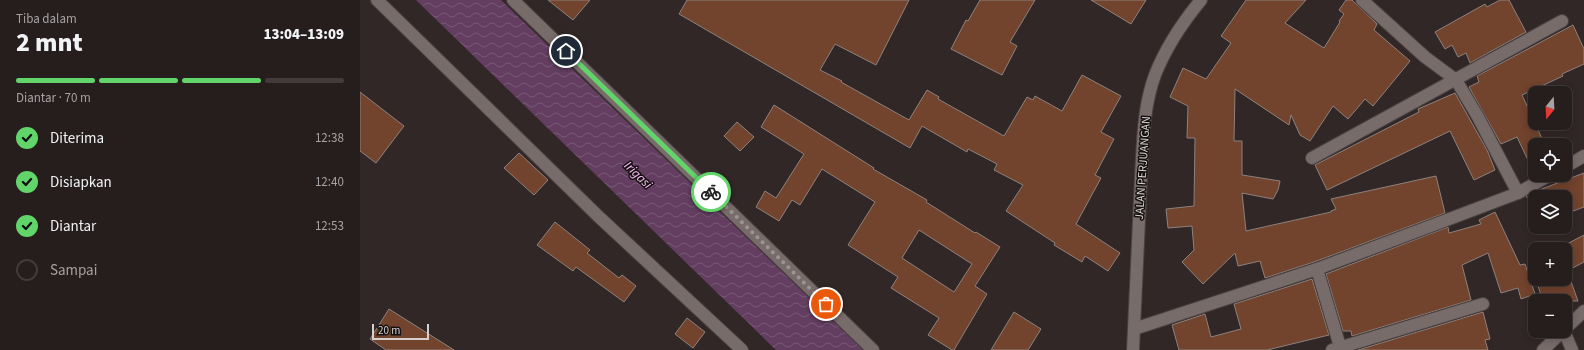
<!DOCTYPE html>
<html lang="id">
<head>
<meta charset="utf-8">
<style>
	:root { --surface:#261d1d; --page:#322a2a; --text:#f1f3f6; --muted:#a4a2a4; --line:#423b3b; --accent:#61d46a }
	body { margin:0; font-family:"Source Sans 3",sans-serif; background:var(--page); color:var(--text); height:100vh; display:flex; flex-direction:column; font-size:15px; white-space:nowrap }
	* { box-sizing:border-box; margin:0 }
	p { font-size:13px; color:var(--muted) }
	.icon { flex:none; width:22px; height:22px; fill:none; stroke:currentColor; stroke-width:2; stroke-linecap:round; stroke-linejoin:round }
	.map { position:relative; flex:1; overflow:hidden }
	.panel { display:flex; flex-direction:column; background:var(--surface); width:360px }
	.panel>* { flex:none }
	.needle { width:26px; rotate:198deg }
	.controls { position:absolute; left:1168px; top:86px; display:grid; gap:8px }
	.controls a { display:grid; place-items:center; width:44px; height:44px; border-radius:8px; background:var(--surface); box-shadow:0 2px 10px #0003,0 0 0 1px var(--line); font-size:20px }
	.scale { position:absolute; left:12px; bottom:10px; width:57px; box-sizing:border-box; padding-left:4px; border:2px solid #d6cfcf; border-top:0; font-size:11px; line-height:14px; white-space:nowrap; color:#d6cfcf; -webkit-text-stroke:3px #161111; paint-order:stroke }
	.pin { position:absolute; display:grid; place-items:center; width:34px; height:34px; color:#fff; margin:-17px; border:2px solid #fff; border-radius:50%; box-shadow:0 1px 4px #0007 }
	.courier { position:absolute; display:grid; place-items:center; width:40px; height:40px; margin:-20px; border:3px solid #61d46a; border-radius:50%; background:#fff; color:#222; box-shadow:0 1px 5px #0007 }
	.headline em { font-style:normal; font-weight:800 }
	.headline div { display:flex; flex-direction:column-reverse }
	.headline { display:flex; align-items:center; justify-content:space-between; height:68px; padding:0 16px }
	h1 { font-size:26px; font-weight:800; line-height:30px }
	.bar { display:grid; grid-template-columns:repeat(4,1fr); gap:6px 4px; align-content:center; height:48px; padding:0 16px }
	.bar i { height:5px; border-radius:3px; background:var(--line) }
	.bar .selected { background:var(--accent) }
	.bar p { grid-column:span 4 }
	ol { padding:0 16px; list-style:none }
	li { display:flex; align-items:center; gap:12px; height:44px }
	li p { margin-inline-start:auto }
	li .icon { padding:4px; border-radius:50%; background:var(--accent); color:#111; stroke-width:4 }
	li:last-child { color:var(--muted) }
	li i { width:22px; height:22px; border:2px solid var(--line); border-radius:50% }
	main { display:flex; flex:1; min-height:0 }
	.map>svg:first-child { display:block }
	.water { fill:url(#water-waves) }
	.building { fill:#72432d; stroke:#8d827d; fill-rule:evenodd }
	.lines { fill:none; stroke-linecap:round; stroke-linejoin:round }
	.street-casing { stroke:#4a4242; stroke-width:14 }
	.secondary-casing { stroke:#4a4242; stroke-width:14 }
	.street { stroke:#786c6b; stroke-width:12 }
	.secondary { stroke:#786c6b; stroke-width:12 }
	.done { stroke:#9d9494; stroke-width:4; stroke-dasharray:0 7.2 }
	.route { stroke:#61d46a; stroke-width:5 }
	.labels { text-anchor:middle; dominant-baseline:central; stroke-width:3; stroke-linejoin:round; paint-order:stroke }
	.street-label { font-size:12px; fill:#d6cfcf; stroke:#161111 }
	.water-label { font-size:13px; font-style:italic; fill:#febffa; stroke:#161111 }
</style>
</head>
<body>
<main>
<section class="panel">
<div class="headline"><div><h1>2 mnt</h1><p>Tiba dalam</p></div><em>13:04–13:09</em></div>
<div class="bar"><i class="selected"></i><i class="selected"></i><i class="selected"></i><i></i><p>Diantar · 70 m</p></div>
<ol>
<li><svg class="icon" aria-label="check" viewBox="0 0 24 24"><path d="M5 12l5 5 9-10"/></svg>Diterima<p>12:38</p></li>
<li><svg class="icon" aria-label="check" viewBox="0 0 24 24"><path d="M5 12l5 5 9-10"/></svg>Disiapkan<p>12:40</p></li>
<li><svg class="icon" aria-label="check" viewBox="0 0 24 24"><path d="M5 12l5 5 9-10"/></svg>Diantar<p>12:53</p></li>
<li><i></i>Sampai</li>
</ol>
</section>
<div class="map">
<svg width="1224" height="350" viewBox="0 0 1224 350">
	<defs>
		<pattern id="water-waves" width="16" height="10" patternUnits="userSpaceOnUse"><rect width="16" height="10" fill="#633e61"/><path d="M0 5q4-4 8 0t8 0" fill="none" stroke="#795977"/></pattern>
	</defs>
	<rect width="100%" height="100%" fill="#322727"/>
	<!-- water -->
	<path class="water" d="M56,0H141L503,350H416Z"/>
	<!-- building -->
	<g class="building">
		<path d="M188,0H230L213,20Z"/>
		<path d="M327,0H549L516,65L475,44L460,70L482,81L481,82L549,120L567,90L579,97L578,99L644,136L667,97L673,100L675,96L702,111L722,75L761,96L741,132L754,139L735,175L741,178L716,224L760,253L748,271L725,256L722,262L694,245L695,243L646,211L663,185L634,170L637,164L608,149L607,152L562,126L550,148L319,14Z"/>
		<path d="M620,0H675L650,42L657,46L642,75L591,49L606,20L608,21Z"/>
		<path d="M731,0H786L771,24Z"/>
		<path d="M886,0H946L925,23L964,48L980,22L979,21L984,14L979,10L986,0H992L1017,24L1014,30L1050,61L1013,106L1005,99L988,119L973,106L950,141L940,135L931,115L929,125L875,89L874,141H882V175L920,181L918,190L913,199L882,193L886,231L971,212V211L976,209L971,199L1076,176L1085,213L954,262L905,278L900,261L878,266L875,253L843,284L822,262L834,250L832,226L808,228L806,209L834,206L835,138H827L828,106L810,97L823,68L846,79L871,43L861,36Z"/>
		<path d="M1140,0H1149L1166,32L1110,63L1106,53L1098,57L1092,45L1085,49L1075,32L1125,4L1127,7Z"/>
		<path d="M1213,25L1224,49V64L1202,74L1203,76L1162,95L1185,145H1175V175L1157,137L1141,144L1109,87L1119,82L1117,76Z"/>
		<path d="M0,92L44,126L16,163L0,151Z"/>
		<path d="M1095,93L1127,150L1135,170L1114,180L1090,131L967,190L955,165L1059,112L1058,109Z"/>
		<path d="M414,105L514,168L513,169L567,200L566,202L615,233L616,232L640,247L615,286L627,294L594,350H592L568,335L579,318L531,288L538,277L488,245L515,202L462,169L440,205L432,200L419,221L396,207L405,191L416,198L444,154L401,127ZM559,230L612,264L594,292L542,258Z"/>
		<path d="M377,122L394,137L380,151L364,136Z"/>
		<path d="M159,153L188,180L174,195L144,168Z"/>
		<path d="M1224,173V207L1205,214V197H1166L1179,190Z"/>
		<path d="M1135,212L1160,265L1165,264L1175,294L1161,299L1158,288L1141,293L1128,253L1102,265L1111,300L992,336L991,331H983L966,274L1088,227L1089,233L1121,224L1119,220Z"/>
		<path d="M195,222L230,250L227,253L259,278L262,275L276,286L264,302L216,267L213,271L177,245Z"/>
		<path d="M1224,235V262L1205,272V245Z"/>
		<path d="M1209,276L1218,301H1183L1178,286L1199,279H1205V277Z"/>
		<path d="M952,279L969,335L907,350H819L812,325L845,314L851,337L881,329L874,304Z"/>
		<path d="M29,309L94,350H26L10,339Z"/>
		<path d="M654,312L681,329L668,350H631Z"/>
		<path d="M1123,312L1130,339L1125,340L1128,350H998Z"/>
		<path d="M327,318L345,332L333,348L315,334Z"/>
	</g>
	<g class="lines">
		<!-- street casing -->
		<g class="street-casing">
			<g id="street">
				<path d="M17,0L238,216L382,350"/>
				<path d="M153,0L513,350"/>
				<path d="M1002,0L1065,57L1096,80L1118,117L1158,193"/>
				<path d="M952,158L1202,21"/>
				<path d="M1205,167L1224,156"/>
				<path d="M957,269L981,350"/>
				<path d="M774,329L957,269L1158,193L1190,175"/>
				<path d="M1205,329L1224,311"/>
				<path d="M1204,331L1212,350"/>
				<path d="M972,350L1123,304"/>
				<path d="M1183,350L1203,331"/>
			</g>
		</g>
		<!-- secondary casing -->
		<g class="secondary-casing">
			<path id="secondary" d="M773,350C776,292 778,235 781,177C783,143 783,107 795,75C806,47 822,23 841,0"/>
		</g>
		<!-- street -->
		<use href="#street" class="street"/>
		<!-- secondary -->
		<use href="#secondary" class="secondary"/>
	</g>
	<g class="lines">
		<!-- done -->
		<path class="done" d="M351,192L466,304"/>
		<!-- route -->
		<path class="route" d="M206,51L351,192"/>
	</g>
	<g class="labels">
		<!-- street labels -->
		<g class="street-label">
			<text transform="translate(783 168) rotate(-86)">JALAN PERJUANGAN</text>
		</g>
		<!-- water labels -->
		<g class="water-label">
			<text transform="translate(278 175) rotate(44)">Irigasi</text>
		</g>
	</g>
</svg>
<div class="controls">
<a><svg class="needle" viewBox="-14 -14 28 28"><path d="M0-13l5 13h-10z" fill="#e53935"/><path d="M0 13l5-13h-10z" fill="#a4a2a4"/></svg></a>
<a><svg class="icon" aria-label="locate" viewBox="0 0 24 24"><circle cx="12" cy="12" r="6"/><path d="M12 2v4M12 18v4M2 12h4M18 12h4"/></svg></a>
<a><svg class="icon" aria-label="layers" viewBox="0 0 24 24"><path d="M12 4l9 5-9 5-9-5zM3 14l9 5 9-5"/></svg></a>
<a>+</a>
<a>−</a>
</div>
<div class="scale">20 m</div>
<div class="pin" style="left:466px;top:304px;background:#ea580c"><svg class="icon" aria-label="bag" viewBox="0 0 24 24"><path d="M5 8h14l-1 12H6zM9 8a3 3 0 0 1 6 0"/></svg></div>
<div class="pin" style="left:206px;top:51px;background:#1f2937"><svg class="icon" aria-label="home" viewBox="0 0 24 24"><path d="M3 11l9-7 9 7M6 9v11h12V9"/></svg></div>
<div class="courier" style="left:351px;top:192px"><svg class="icon" aria-label="bike" viewBox="0 0 24 24"><circle cx="6" cy="16" r="4"/><circle cx="18" cy="16" r="4"/><path d="M6 16l4-8h5l3 8M10 8l3 8H6M13 5h3"/></svg></div>
</div>
</main>
</body>
</html>
